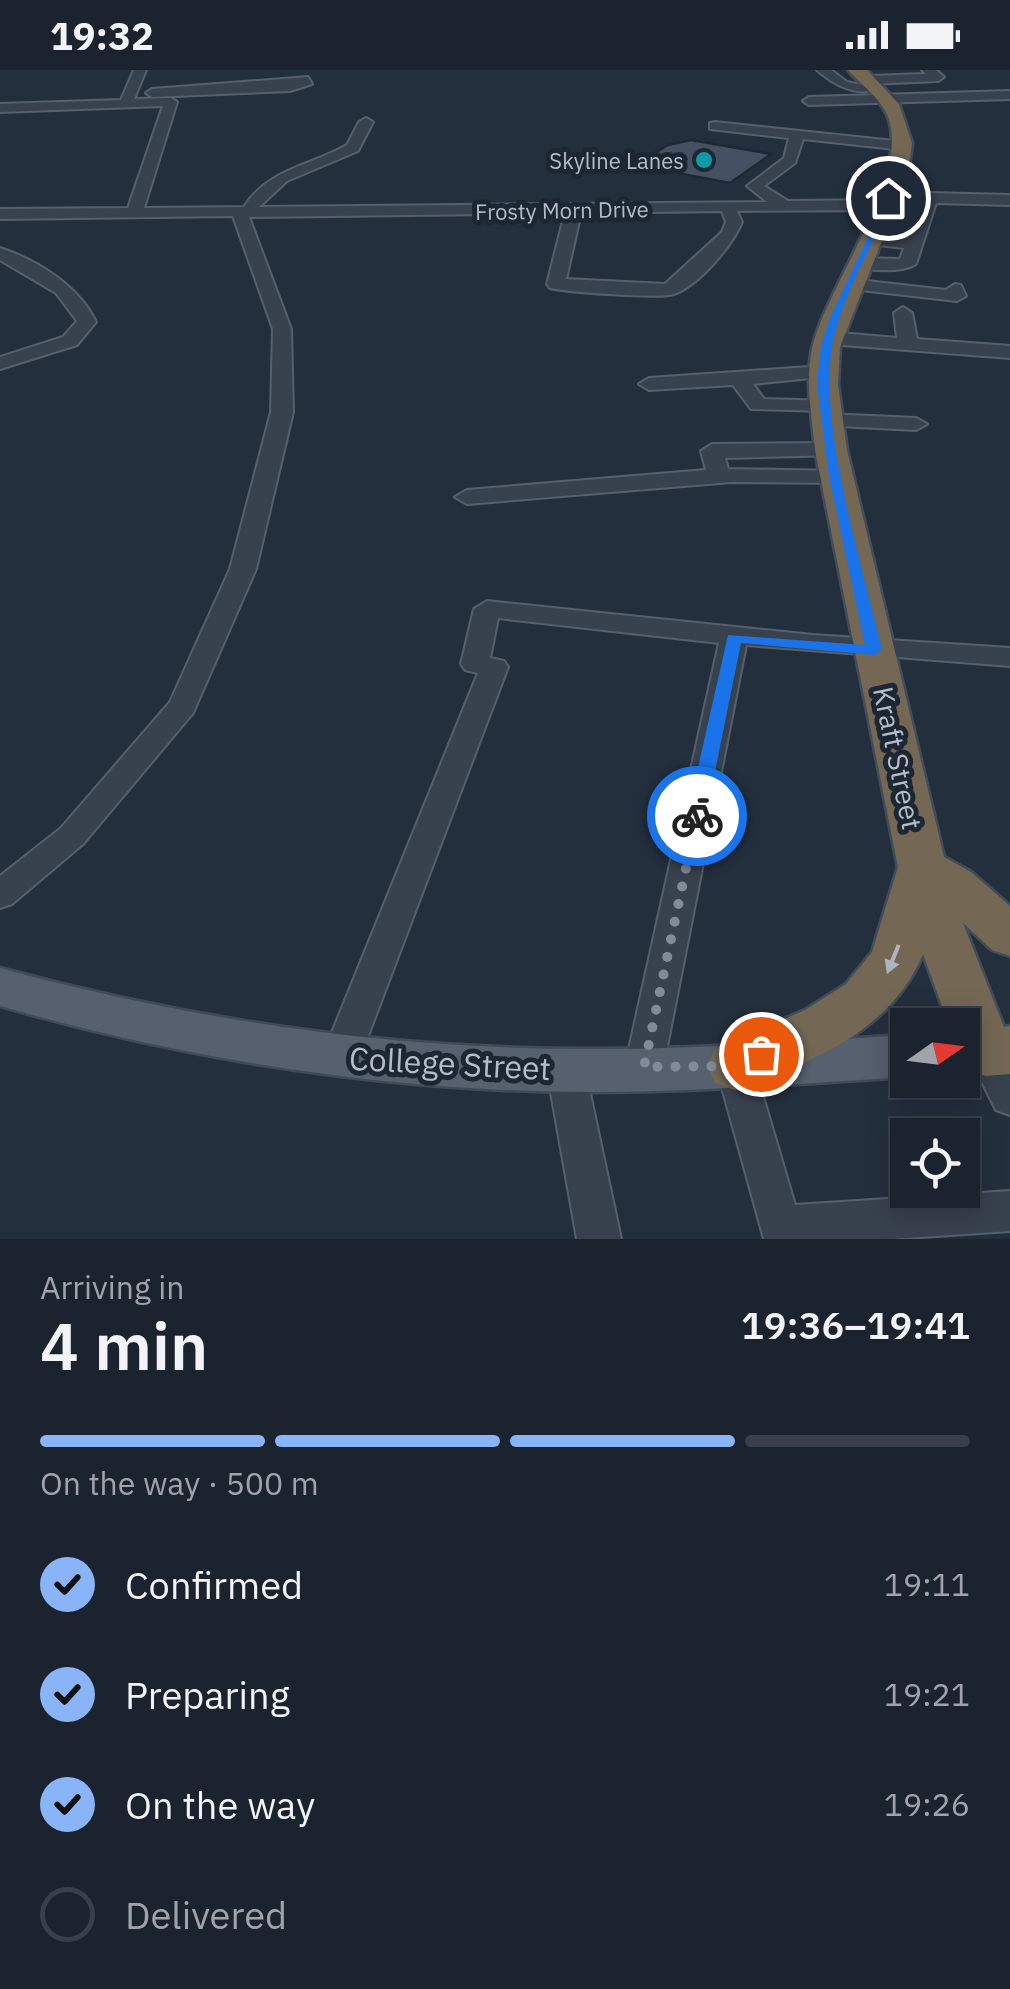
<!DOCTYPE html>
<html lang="en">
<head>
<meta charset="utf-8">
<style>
	:root { --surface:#1b232e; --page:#242b36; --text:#f1f3f6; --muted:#a0a4aa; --line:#39404a; --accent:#8ab4f8 }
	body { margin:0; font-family:"IBM Plex Sans",sans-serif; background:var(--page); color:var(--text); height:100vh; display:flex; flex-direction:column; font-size:38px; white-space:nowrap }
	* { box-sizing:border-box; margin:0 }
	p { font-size:32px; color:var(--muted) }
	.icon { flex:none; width:55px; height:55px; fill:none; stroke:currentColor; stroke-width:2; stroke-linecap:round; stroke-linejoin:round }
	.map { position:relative; height:1169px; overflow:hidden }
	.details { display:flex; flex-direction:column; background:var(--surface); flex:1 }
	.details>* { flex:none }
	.needle { width:65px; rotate:76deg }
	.fabs { position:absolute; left:890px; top:938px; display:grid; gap:20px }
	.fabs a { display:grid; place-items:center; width:90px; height:90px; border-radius:0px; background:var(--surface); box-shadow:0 5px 25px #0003,0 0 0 2px var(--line); font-size:50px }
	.pin { position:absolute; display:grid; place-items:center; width:85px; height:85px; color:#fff; margin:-42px; border:5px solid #fff; border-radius:50%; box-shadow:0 2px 10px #0007 }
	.courier { position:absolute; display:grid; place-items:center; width:100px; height:100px; margin:-50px; border:8px solid #1a73e8; border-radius:50%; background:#fff; color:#222; box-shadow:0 2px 12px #0007 }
	.head em { font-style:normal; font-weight:600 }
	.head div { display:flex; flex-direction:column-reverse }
	.head { display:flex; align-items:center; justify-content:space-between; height:170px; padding:0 40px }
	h1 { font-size:65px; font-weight:600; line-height:75px }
	.bar { display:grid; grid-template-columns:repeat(4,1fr); gap:15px 10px; align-content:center; height:120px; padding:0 40px }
	.bar i { height:12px; border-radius:8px; background:var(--line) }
	.bar .active { background:var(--accent) }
	.bar p { grid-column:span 4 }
	ol { padding:0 40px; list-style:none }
	li { display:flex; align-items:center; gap:30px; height:110px }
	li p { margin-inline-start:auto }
	li .icon { padding:10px; border-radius:50%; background:var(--accent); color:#111; stroke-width:4 }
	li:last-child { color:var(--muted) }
	li i { width:55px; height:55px; border:5px solid var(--line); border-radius:50% }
	.status { display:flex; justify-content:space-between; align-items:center; height:70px; padding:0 50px; background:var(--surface); direction:ltr }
	.status svg { height:28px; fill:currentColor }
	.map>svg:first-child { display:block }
	.building { fill:#455162; stroke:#1f2835; stroke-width:2.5 }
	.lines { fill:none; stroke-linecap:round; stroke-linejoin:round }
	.minor-casing { stroke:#565f6c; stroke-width:4 }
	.major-casing { stroke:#414a57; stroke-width:5 }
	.highway-casing { stroke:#434c59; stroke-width:5 }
	.minor { fill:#38414e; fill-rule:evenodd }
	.major { fill:#56606e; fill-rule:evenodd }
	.highway { fill:#746855; fill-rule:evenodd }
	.oneway { fill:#aeb4bd }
	.route { fill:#1a73e8 }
	.done { stroke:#828b98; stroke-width:10; stroke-dasharray:0 18 }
	.culture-dot { fill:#0f9aa8; stroke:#1d2633; stroke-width:4 }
	.labels { text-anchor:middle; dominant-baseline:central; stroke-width:10; stroke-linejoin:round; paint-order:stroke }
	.far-poi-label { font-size:22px; fill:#b4bcc9; stroke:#1d2633; text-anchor:end }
	.far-street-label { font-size:22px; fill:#b4bcc9; stroke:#1d2633 }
	.street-label { font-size:28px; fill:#b4bcc9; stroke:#1d2633 }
	.near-street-label { font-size:32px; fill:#b4bcc9; stroke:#1d2633 }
</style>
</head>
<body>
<div class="status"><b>19:32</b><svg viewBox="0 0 49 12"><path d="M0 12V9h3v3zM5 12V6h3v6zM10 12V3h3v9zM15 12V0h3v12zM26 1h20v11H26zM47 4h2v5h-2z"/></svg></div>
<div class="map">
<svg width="1010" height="1169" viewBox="0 0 1010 1169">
	<rect width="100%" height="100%" fill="#242f3e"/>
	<!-- building -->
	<path class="building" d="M691,70L771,84L730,113L635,95L668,75Z"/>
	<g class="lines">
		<!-- minor casing -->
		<g class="minor-casing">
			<g id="minor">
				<path d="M134,0H146L134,29L171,28L177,32L144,138L244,137C268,99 310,96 347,75L359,52L366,48L373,52L358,81L287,111L259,137L767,132L747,116L784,88L789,68L710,59V53L715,52L904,72L911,76L904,80L803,69L795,93L764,116L788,131L884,130L881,127L889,122L1010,125V135L936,133L916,194C902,203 864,202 850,193L859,188L900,189L904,178L870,174L862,169L870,164L908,168L921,132H891L894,135L886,140L737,141L742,152C732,176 699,215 674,224C659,229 568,222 550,218L547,214L565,143L249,147L291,259L293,342L256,499L193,643L83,774L12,834L0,838V806L61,758L170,632L230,499L271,342L273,259L233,146L0,149V139L128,138L163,36L0,42V34L121,30ZM722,141L726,152L722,162L665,214L566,209L581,143Z"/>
				<path d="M817,0H831L847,12L877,18C857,28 833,14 817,0Z"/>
				<path d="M922,0H936L944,7L938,11L869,14L863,10L869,6L926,4Z"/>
				<path d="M308,7L312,14L290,21L152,27L146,23L152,19Z"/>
				<path d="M1010,21V29L809,35L803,31L809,27Z"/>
				<path d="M0,178C37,190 79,216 96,252L77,275L0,299V287L63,267L77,251L56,223L0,190Z"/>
				<path d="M849,209L946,220L955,214L961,215L966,226L957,231L843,218V210Z"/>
				<path d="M903,237L912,243L917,269L1010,276V288L829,274L819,268L829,262L897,268L894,243Z"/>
				<path d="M824,296L831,298V306L753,314L764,329L832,331L835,335L832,339L825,341L751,339L733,315L649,320L639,314L649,308Z"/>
				<path d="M826,344L916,348L927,354L916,360L818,355L815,350L818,345Z"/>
				<path d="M831,373L842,380L839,385L725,388L728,399L843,401L846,406L835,413L732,412L467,434L455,427L467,420L706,400L701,381L712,374Z"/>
				<path d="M487,531L813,565L1010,578V596L746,575L663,997L658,1009L644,1014L630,1009L625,997L719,573L498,548L490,588L504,591L508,597L360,987L355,999L341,1003L327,999L322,987L478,603L465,600L461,594L474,539Z"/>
				<path d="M986,966L999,970L1010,990V1045L996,1040L967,982L973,970Z"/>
				<path d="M735,979L749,984L754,996L795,1135L1010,1121V1161L892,1169H764L716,996L721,984Z"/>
				<path d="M566,983L580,988L585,1000L621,1169H577L547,1000L552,988Z"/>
			</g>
		</g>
		<!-- major casing -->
		<g class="major-casing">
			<path id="major" d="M0,898C195,951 395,980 598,979C701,979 804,971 908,965V1007C804,1013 701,1022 597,1022C395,1022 195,992 0,936Z"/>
		</g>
		<!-- highway casing -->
		<g class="highway-casing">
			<path id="highway" d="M848,0H867L899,34L912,73L908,105L840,277L838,314L847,380L944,787L971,802L1010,836V886L992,880L963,853L1004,957L1010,956V1004L986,1006L966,999L962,991V955H949L923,884C891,962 810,993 735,1020L715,1013L707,996L715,979L805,940L846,914L872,882L898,797L815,380C812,347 805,313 812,279C825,218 911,107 888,47C880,27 862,16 848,0Z"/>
		</g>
		<!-- minor -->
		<use href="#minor" class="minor"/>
		<!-- major -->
		<use href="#major" class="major"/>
		<!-- highway -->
		<use href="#highway" class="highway"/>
	</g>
	<!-- one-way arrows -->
	<defs><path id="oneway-solid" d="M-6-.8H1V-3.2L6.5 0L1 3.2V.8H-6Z" transform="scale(2.5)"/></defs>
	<use class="oneway" href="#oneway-solid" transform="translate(893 889) rotate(112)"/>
	<!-- route -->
	<path class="route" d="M888,125L893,128C873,175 841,227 832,277C818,355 864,501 882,580L874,585L741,573L706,746L697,752L690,750L687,746L728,565L865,575L829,406L817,314L821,276L830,248Z"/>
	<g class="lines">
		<!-- done -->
		<path class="done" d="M697,746L644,997L735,996L761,984"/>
	</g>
	<!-- markers -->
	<circle class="culture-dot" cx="704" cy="90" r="10"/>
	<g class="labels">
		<!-- far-poi labels -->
		<g class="far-poi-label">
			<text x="684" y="90">Skyline Lanes</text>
		</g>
		<!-- far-street labels -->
		<g class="far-street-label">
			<text transform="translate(562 140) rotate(-1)">Frosty Morn Drive</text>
		</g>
		<!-- street labels -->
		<g class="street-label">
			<text transform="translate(898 688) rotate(78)">Kraft Street</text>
		</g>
		<!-- near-street labels -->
		<g class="near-street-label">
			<text transform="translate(450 993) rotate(3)">College Street</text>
		</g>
	</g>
</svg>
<div class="fabs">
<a><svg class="needle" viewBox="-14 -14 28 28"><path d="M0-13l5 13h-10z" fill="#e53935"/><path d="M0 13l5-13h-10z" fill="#a0a4aa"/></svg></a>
<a><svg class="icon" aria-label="locate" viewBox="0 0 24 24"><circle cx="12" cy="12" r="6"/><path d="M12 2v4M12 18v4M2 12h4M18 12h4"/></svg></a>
</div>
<div class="pin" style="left:761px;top:984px;background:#ea580c"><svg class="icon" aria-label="bag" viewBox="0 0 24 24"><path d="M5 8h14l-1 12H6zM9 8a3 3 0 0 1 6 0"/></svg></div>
<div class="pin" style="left:888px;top:128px;background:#1f2937"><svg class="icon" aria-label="home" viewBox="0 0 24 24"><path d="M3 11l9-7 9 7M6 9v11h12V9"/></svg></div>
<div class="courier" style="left:697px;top:746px"><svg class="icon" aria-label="bike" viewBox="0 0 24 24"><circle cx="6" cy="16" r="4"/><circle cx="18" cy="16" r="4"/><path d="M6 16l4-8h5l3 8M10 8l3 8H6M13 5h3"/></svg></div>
</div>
<section class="details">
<div class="head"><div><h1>4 min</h1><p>Arriving in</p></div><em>19:36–19:41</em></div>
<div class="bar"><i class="active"></i><i class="active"></i><i class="active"></i><i></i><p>On the way · 500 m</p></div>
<ol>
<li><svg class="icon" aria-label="check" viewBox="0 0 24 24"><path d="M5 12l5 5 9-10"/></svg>Confirmed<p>19:11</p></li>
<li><svg class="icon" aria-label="check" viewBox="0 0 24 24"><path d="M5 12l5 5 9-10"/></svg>Preparing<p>19:21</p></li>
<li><svg class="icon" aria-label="check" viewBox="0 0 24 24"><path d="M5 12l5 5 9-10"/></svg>On the way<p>19:26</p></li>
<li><i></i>Delivered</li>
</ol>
</section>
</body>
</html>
